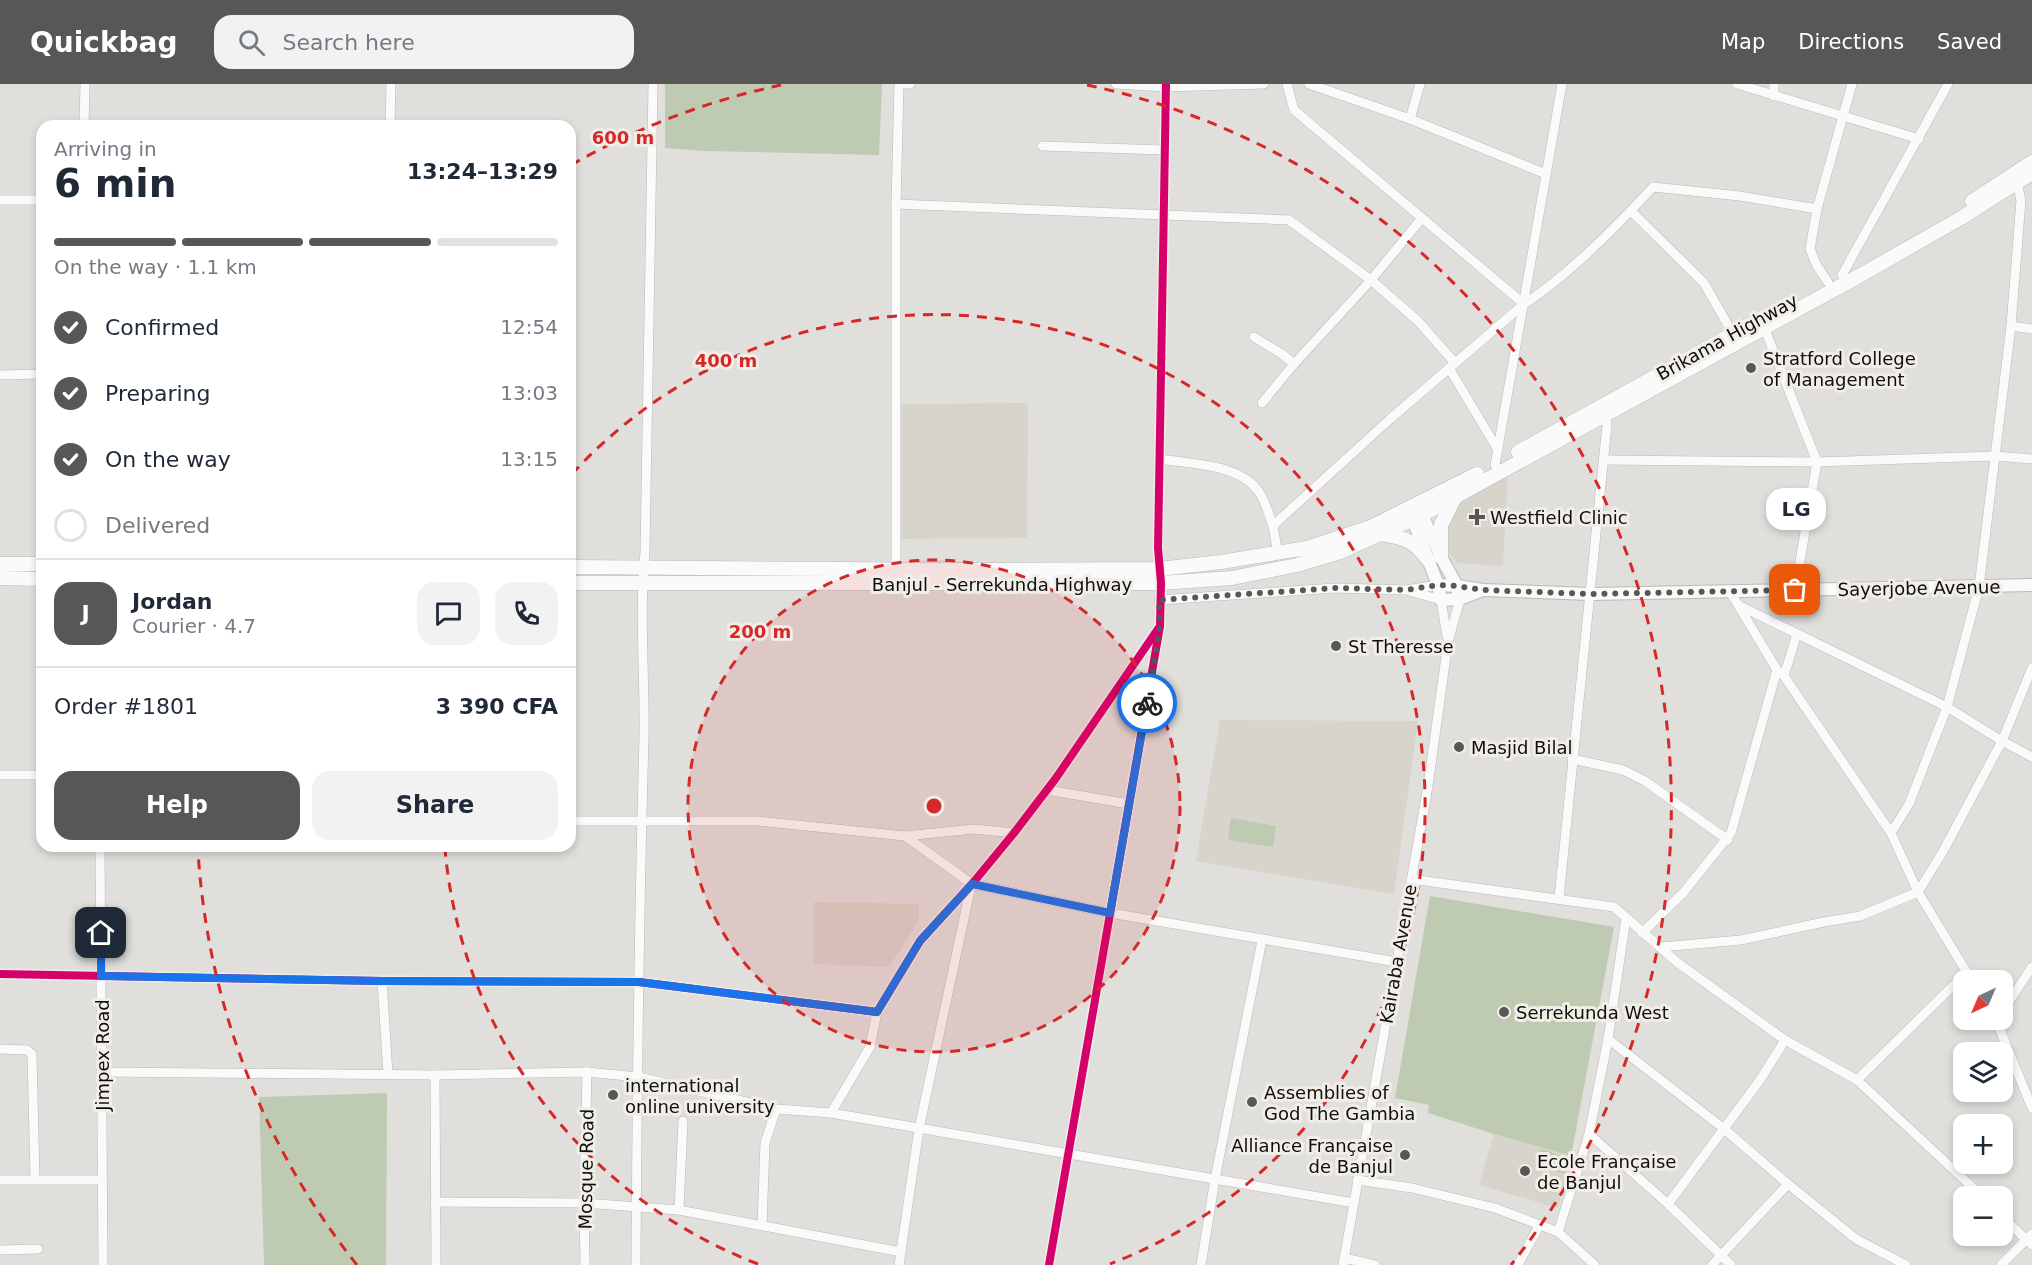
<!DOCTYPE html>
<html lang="en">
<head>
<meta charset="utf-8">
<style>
	:root { --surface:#fff; --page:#f2f2f3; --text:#1f2937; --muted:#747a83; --line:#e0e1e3; --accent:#585755 }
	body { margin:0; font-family:"DejaVu Sans",sans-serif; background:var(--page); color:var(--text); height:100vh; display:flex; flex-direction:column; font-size:22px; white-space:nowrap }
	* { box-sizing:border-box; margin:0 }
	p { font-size:20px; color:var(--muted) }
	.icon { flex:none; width:33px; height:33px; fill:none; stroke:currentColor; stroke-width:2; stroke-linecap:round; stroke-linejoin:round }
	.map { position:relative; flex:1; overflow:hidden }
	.sheet { position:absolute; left:36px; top:36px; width:540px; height:732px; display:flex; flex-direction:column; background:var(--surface); border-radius:18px; box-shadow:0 3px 9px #0003 }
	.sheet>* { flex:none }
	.needle { width:39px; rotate:224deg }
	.fabs { position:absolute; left:1953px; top:886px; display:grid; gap:12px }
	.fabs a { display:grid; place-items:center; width:60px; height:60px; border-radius:12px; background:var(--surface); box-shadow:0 3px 9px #0003; font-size:30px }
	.pin { position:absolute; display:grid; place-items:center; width:51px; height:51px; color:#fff; margin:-26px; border-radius:12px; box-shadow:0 3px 9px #0006 }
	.courier { position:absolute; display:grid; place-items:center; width:60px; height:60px; margin:-30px; border:4px solid #1a73e8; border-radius:50%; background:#fff; color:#222; box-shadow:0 2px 8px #0007 }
	.bubble { position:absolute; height:42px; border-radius:18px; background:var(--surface); box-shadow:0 3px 9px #0003; font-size:20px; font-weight:800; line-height:42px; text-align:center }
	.overview em { font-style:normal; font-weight:800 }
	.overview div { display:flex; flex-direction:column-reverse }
	.overview { display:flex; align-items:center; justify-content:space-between; height:102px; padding:0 18px }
	h1 { font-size:39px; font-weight:800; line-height:45px }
	.bar { display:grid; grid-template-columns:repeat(4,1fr); gap:9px 6px; align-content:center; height:72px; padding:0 18px }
	.bar i { height:8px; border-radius:4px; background:var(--line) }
	.bar .selected { background:var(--accent) }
	.bar p { grid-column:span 4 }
	.line { display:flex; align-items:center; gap:15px; padding:0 18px; border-top:2px solid var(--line) }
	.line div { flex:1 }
	.round { display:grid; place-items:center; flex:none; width:63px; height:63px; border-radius:18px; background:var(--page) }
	ol { padding:0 18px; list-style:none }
	li { display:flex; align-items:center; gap:18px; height:66px }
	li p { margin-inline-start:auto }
	li .icon { padding:6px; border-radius:50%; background:var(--accent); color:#fff; stroke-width:4 }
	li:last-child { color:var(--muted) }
	li i { width:33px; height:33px; border:3px solid var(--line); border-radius:50% }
	.action { display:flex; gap:12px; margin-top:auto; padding:12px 18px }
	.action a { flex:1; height:69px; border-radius:18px; background:var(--accent); color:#fff; font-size:24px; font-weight:800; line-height:69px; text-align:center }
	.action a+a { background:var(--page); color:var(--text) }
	header { display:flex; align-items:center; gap:36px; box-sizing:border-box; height:84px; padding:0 30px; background:var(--accent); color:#fff }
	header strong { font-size:28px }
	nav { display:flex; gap:33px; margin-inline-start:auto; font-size:21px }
	.search { width:420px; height:54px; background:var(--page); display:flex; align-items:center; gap:15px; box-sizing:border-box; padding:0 21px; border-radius:18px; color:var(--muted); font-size:22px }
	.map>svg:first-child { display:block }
	.built { fill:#d6d4cb }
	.green { fill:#becbb2 }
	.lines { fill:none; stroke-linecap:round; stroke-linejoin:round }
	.minor-casing { stroke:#bbbab8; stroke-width:10 }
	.major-casing { stroke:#bbbab8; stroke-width:14 }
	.highway-casing { stroke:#bbbab8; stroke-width:15 }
	.minor { stroke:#fafafa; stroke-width:9 }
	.major { stroke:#fafafa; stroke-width:12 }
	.highway { stroke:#fafafa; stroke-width:14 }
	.cycleway-casing { stroke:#f0eee7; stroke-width:11 }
	.cycleway { stroke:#d6006c; stroke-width:8 }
	.done { stroke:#585755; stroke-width:6; stroke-dasharray:0 10.8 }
	.route { stroke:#1a73e8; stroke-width:8 }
	.ring { fill:none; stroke:#d62828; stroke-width:3; stroke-dasharray:10 8 }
	.poi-dot { fill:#585755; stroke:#f0eee7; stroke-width:2 }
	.labels { text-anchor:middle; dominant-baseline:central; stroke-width:6; stroke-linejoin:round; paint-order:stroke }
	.street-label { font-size:18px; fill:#0f0e0c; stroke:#f0eee7 }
	.poi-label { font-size:18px; fill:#0f0e0c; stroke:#f0eee7; text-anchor:start }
	.centre { fill:#d62828; stroke:#f0eee7; stroke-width:3 }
	.ring-label { font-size:18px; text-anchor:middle; font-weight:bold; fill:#d62828; stroke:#f0eee7; stroke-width:6; stroke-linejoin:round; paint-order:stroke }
</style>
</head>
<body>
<header>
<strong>Quickbag</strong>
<div class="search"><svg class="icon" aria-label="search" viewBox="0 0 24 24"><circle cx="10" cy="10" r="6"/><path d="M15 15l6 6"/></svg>Search here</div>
<nav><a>Map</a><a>Directions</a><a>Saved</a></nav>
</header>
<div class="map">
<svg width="2032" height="1181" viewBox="0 0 2032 1181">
	<rect width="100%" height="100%" fill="#e0dfdc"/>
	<!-- built -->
	<g class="built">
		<path d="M1028,319L1027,454L901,455V320Z"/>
		<path d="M1508,389L1503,482L1457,479L1450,470L1445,456L1446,441L1452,424Z"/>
		<path d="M1220,636L1418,637L1394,810L1196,777Z"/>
		<path d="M814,818L919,820V837L889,883L814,880Z"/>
		<path d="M1494,1050L1571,1072L1558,1124L1479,1101Z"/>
	</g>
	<!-- green -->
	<g class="green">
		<path d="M665,0H882L879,71L704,67L665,64Z"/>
		<path d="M1231,734L1276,742L1273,763L1228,756Z"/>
		<path d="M1430,812L1614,843L1571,1072L1494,1050L1428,1029L1429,1021L1395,1014Z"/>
		<path d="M387,1009L386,1181H264L259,1013Z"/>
		<path d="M1541,1065L1568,1074L1565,1090L1537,1080Z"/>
	</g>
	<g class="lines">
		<!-- minor casing -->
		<g class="minor-casing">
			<g id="minor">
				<path d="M1116,0L1166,3L1264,0"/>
				<path d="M1287,0L1294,26L1524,220C1569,191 1617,142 1653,103L1740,112L1817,125"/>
				<path d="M1309,0L1410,35L1546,90"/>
				<path d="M1737,0L1919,55"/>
				<path d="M1774,12V0"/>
				<path d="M1410,35L1420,0"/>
				<path d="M84,42L85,0"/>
				<path d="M390,42L391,0"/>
				<path d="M1042,62L1165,66"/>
				<path d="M0,116H42"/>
				<path d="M896,120L1289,136L1371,196L1418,237L1455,279"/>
				<path d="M1631,127L1704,199L1733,250"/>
				<path d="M1842,191L1948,0"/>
				<path d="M1828,198L1817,182L1810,165L1817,125L1852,0"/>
				<path d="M2011,242L2032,245"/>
				<path d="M1764,243L1817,378L1795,506"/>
				<path d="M1254,253L1282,270L1294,280"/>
				<path d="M1449,284L1498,366"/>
				<path d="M0,291L42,290"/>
				<path d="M1262,319L1294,280L1371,196L1422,134"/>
				<path d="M1160,375C1190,380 1241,380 1259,408C1266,418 1269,432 1273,442"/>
				<path d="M1604,376L1817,378L1995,372L2032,375"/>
				<path d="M1495,381L1562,0"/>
				<path d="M1278,470L1273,442L1278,437L1390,335L1524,220"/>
				<path d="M896,485V120L899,0H910"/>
				<path d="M1729,506L1777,586L1784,592L1891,749"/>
				<path d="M1409,507L1441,516L1447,552"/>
				<path d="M1159,516L1335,504L1406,506L1438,501"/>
				<path d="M1738,521L1947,623L2002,657L2032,673"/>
				<path d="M1784,592L1797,550"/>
				<path d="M1572,675L1623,686L1645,697L1728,756"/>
				<path d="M0,691H42"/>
				<path d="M1047,706L1129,720"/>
				<path d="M570,737H758L905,752L972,800L1110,829L1397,878"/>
				<path d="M905,752L974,745L1014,749"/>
				<path d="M100,762L103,1181"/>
				<path d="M1411,795L1614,823L1678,879L1785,956L1857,996L1983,1113"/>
				<path d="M1559,814L1607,341L1603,327"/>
				<path d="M1642,849L1683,809L1731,749L1777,586"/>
				<path d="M1661,863L1741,856L1824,838L1860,832L1918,808L1942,769L2002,657L2032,584"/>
				<path d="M0,890L382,897L639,898L877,928L920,857L972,800L1014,749L1056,694L1160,542"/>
				<path d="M382,897L388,990"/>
				<path d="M1972,897L1918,808L1891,749L1909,720L1947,623L1979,503L2011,242L2021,116L2017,99"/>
				<path d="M2002,928L2032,883"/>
				<path d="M1996,936L2032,1024"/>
				<path d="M1608,955L1723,1044L1788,1100L1856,1155L1906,1181"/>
				<path d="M0,965L27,966L32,970L35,1096"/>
				<path d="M101,988L435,991L587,988L638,993L776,1025L831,1029L1354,1119"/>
				<path d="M435,991L436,1181"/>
				<path d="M1857,996L1967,888"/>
				<path d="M831,1029L870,963L877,928"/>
				<path d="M1589,1050L1668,1120L1731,1181"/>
				<path d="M0,1096H102"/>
				<path d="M1357,1096L1412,1104L1495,1124L1558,1148L1595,1181"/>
				<path d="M435,1118L584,1119L679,1126L901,1168"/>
				<path d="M1668,1120L1760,996L1785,956"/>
				<path d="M679,1126L683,1037"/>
				<path d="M2002,1133L2032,1161"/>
				<path d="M762,1141L765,1059L776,1025"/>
				<path d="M1558,1148L1589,1050L1608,955L1626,834"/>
				<path d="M0,1166L38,1165"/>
				<path d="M1344,1174L1375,1181"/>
				<path d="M585,1181L584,1119L587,988"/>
				<path d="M636,1181C637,1005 639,830 644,654C645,592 639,530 645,468L653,0"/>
				<path d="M899,1181L919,1045L971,802"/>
				<path d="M1049,1181L1160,542L1161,499L1158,464L1166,0"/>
				<path d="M1201,1181L1215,1095L1262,856"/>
				<path d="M1343,1181L1428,702L1448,558L1460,515"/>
				<path d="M1518,1181L1540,1140"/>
				<path d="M1712,1181L1788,1100"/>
				<path d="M2001,1181L2032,1150"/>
			</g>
		</g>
		<!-- major casing -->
		<g class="major-casing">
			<g id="major">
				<path d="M1419,424L1441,473L1457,502L1458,508"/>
				<path d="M1409,426L1438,501L1441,516L1460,515L1483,506"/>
				<path d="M1438,501L1457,502L1483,506L1591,510L2032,501"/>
			</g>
		</g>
		<!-- highway casing -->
		<g class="highway-casing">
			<g id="highway">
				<path d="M1972,117L2032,78"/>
				<path d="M1518,368L1769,230"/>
				<path d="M1381,450C1406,454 1413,456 1429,477"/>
				<path d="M1441,473V441L1455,413"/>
				<path d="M0,480H42"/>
				<path d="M570,483L980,486L1159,485L1221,478L1307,464L1371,443L1477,390"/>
				<path d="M0,494L42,495"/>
				<path d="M570,499H1161L1232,494L1297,481L1340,468L1422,431L1859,192L1961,134L2032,89"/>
			</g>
		</g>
		<!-- minor -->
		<use href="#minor" class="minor"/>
		<!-- major -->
		<use href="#major" class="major"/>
		<!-- highway -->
		<use href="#highway" class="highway"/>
		<!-- cycleway casing -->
		<g class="cycleway-casing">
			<g id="cycleway">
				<path d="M0,890L382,897L639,898L877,928L920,857L972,800L1014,749L1056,694L1160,542"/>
				<path d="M1049,1181L1160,542L1161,499L1158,464L1166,0"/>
			</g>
		</g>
		<!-- cycleway -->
		<use href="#cycleway" class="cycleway"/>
	</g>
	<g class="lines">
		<!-- done -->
		<path class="done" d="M1147,619L1160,542L1159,516L1335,504L1406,506L1438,501L1457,502L1483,506L1591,510L1795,506"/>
		<!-- route -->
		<path class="route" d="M101,849V892L382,897L639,898L877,928L920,857L972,800L1110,829L1147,619"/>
	</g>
	<!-- distance rings -->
	<circle cx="934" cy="722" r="246" fill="#d62828" fill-opacity=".12"/>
	<g class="ring">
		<circle cx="934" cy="722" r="246"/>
		<path d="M758 1180A491 491 0 0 1 445 765M572 390A491 491 0 1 1 1110 1180"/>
		<path d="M357 1181A737 737 0 0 1 198 767M571 81A737 737 0 0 1 781 1M1087 1A737 737 0 0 1 1511 1181"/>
	</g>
	<!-- markers -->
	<g class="poi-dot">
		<circle cx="1751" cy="284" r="6"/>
		<path d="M1474 424h6v6h6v6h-6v6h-6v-6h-6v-6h6z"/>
		<circle cx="1336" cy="562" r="6"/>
		<circle cx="1459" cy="663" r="6"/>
		<circle cx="1504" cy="928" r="6"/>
		<circle cx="613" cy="1011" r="6"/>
		<circle cx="1252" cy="1018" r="6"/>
		<circle cx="1405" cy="1071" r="6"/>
		<circle cx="1525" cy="1087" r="6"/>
	</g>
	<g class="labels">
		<!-- street labels -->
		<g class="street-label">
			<text transform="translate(1727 253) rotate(-29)">Brikama Highway</text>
			<text x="1002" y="500">Banjul - Serrekunda Highway</text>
			<text transform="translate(1919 504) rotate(-1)">Sayerjobe Avenue</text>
			<text transform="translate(1398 870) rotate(-80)">Kairaba Avenue</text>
			<text transform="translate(102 971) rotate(-90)">Jimpex Road</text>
			<text transform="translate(586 1085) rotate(-89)">Mosque Road</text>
		</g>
		<!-- poi labels -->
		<g class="poi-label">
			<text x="1763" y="274">Stratford College<tspan x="1763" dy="21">of Management</tspan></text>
			<text x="1490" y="433">Westfield Clinic</text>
			<text x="1348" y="562">St Theresse</text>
			<text x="1471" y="663">Masjid Bilal</text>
			<text x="1516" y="928">Serrekunda West</text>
			<text x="625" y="1001">international<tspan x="625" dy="21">online university</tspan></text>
			<text x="1264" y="1008">Assemblies of<tspan x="1264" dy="21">God The Gambia</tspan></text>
			<text x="1393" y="1061" text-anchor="end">Alliance Française<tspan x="1393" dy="21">de Banjul</tspan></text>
			<text x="1537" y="1077">Ecole Française<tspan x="1537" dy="21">de Banjul</tspan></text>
		</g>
	</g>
	<circle cx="934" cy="722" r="9" class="centre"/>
	<g class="ring-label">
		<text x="623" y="60">600 m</text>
		<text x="726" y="283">400 m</text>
		<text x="760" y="554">200 m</text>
	</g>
</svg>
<div class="fabs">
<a><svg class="needle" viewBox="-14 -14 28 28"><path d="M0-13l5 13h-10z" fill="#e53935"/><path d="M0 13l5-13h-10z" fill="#747a83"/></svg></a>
<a><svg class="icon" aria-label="layers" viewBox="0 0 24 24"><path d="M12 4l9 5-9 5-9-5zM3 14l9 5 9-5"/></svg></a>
<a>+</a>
<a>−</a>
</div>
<div class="pin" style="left:1795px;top:506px;background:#ea580c"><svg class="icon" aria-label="bag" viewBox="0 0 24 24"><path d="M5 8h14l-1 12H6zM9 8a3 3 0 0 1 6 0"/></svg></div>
<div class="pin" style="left:101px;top:849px;background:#1f2937"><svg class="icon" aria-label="home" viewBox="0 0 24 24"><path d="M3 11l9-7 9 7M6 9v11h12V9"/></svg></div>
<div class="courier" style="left:1147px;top:619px"><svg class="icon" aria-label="bike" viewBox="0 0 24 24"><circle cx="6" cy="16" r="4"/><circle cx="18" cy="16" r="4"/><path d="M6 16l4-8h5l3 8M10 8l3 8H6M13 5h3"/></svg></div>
<div class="bubble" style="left:1766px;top:404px;width:60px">LG</div>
<section class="sheet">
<div class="overview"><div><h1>6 min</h1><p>Arriving in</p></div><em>13:24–13:29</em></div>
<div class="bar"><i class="selected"></i><i class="selected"></i><i class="selected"></i><i></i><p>On the way · 1.1 km</p></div>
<ol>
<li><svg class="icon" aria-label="check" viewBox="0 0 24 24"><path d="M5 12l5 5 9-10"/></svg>Confirmed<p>12:54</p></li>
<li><svg class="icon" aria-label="check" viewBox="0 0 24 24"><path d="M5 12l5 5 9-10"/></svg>Preparing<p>13:03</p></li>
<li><svg class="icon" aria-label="check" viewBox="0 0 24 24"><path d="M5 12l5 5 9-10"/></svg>On the way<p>13:15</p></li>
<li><i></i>Delivered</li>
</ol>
<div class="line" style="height:108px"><b class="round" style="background:var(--accent);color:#fff">J</b><div><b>Jordan</b><p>Courier · 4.7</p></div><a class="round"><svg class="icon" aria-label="chat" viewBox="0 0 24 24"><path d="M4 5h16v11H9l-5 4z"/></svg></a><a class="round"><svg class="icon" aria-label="phone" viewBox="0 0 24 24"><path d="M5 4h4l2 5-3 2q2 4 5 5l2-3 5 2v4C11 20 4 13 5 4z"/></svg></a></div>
<div class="line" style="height:78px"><div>Order #1801</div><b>3 390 CFA</b></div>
<div class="action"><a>Help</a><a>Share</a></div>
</section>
</div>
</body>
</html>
